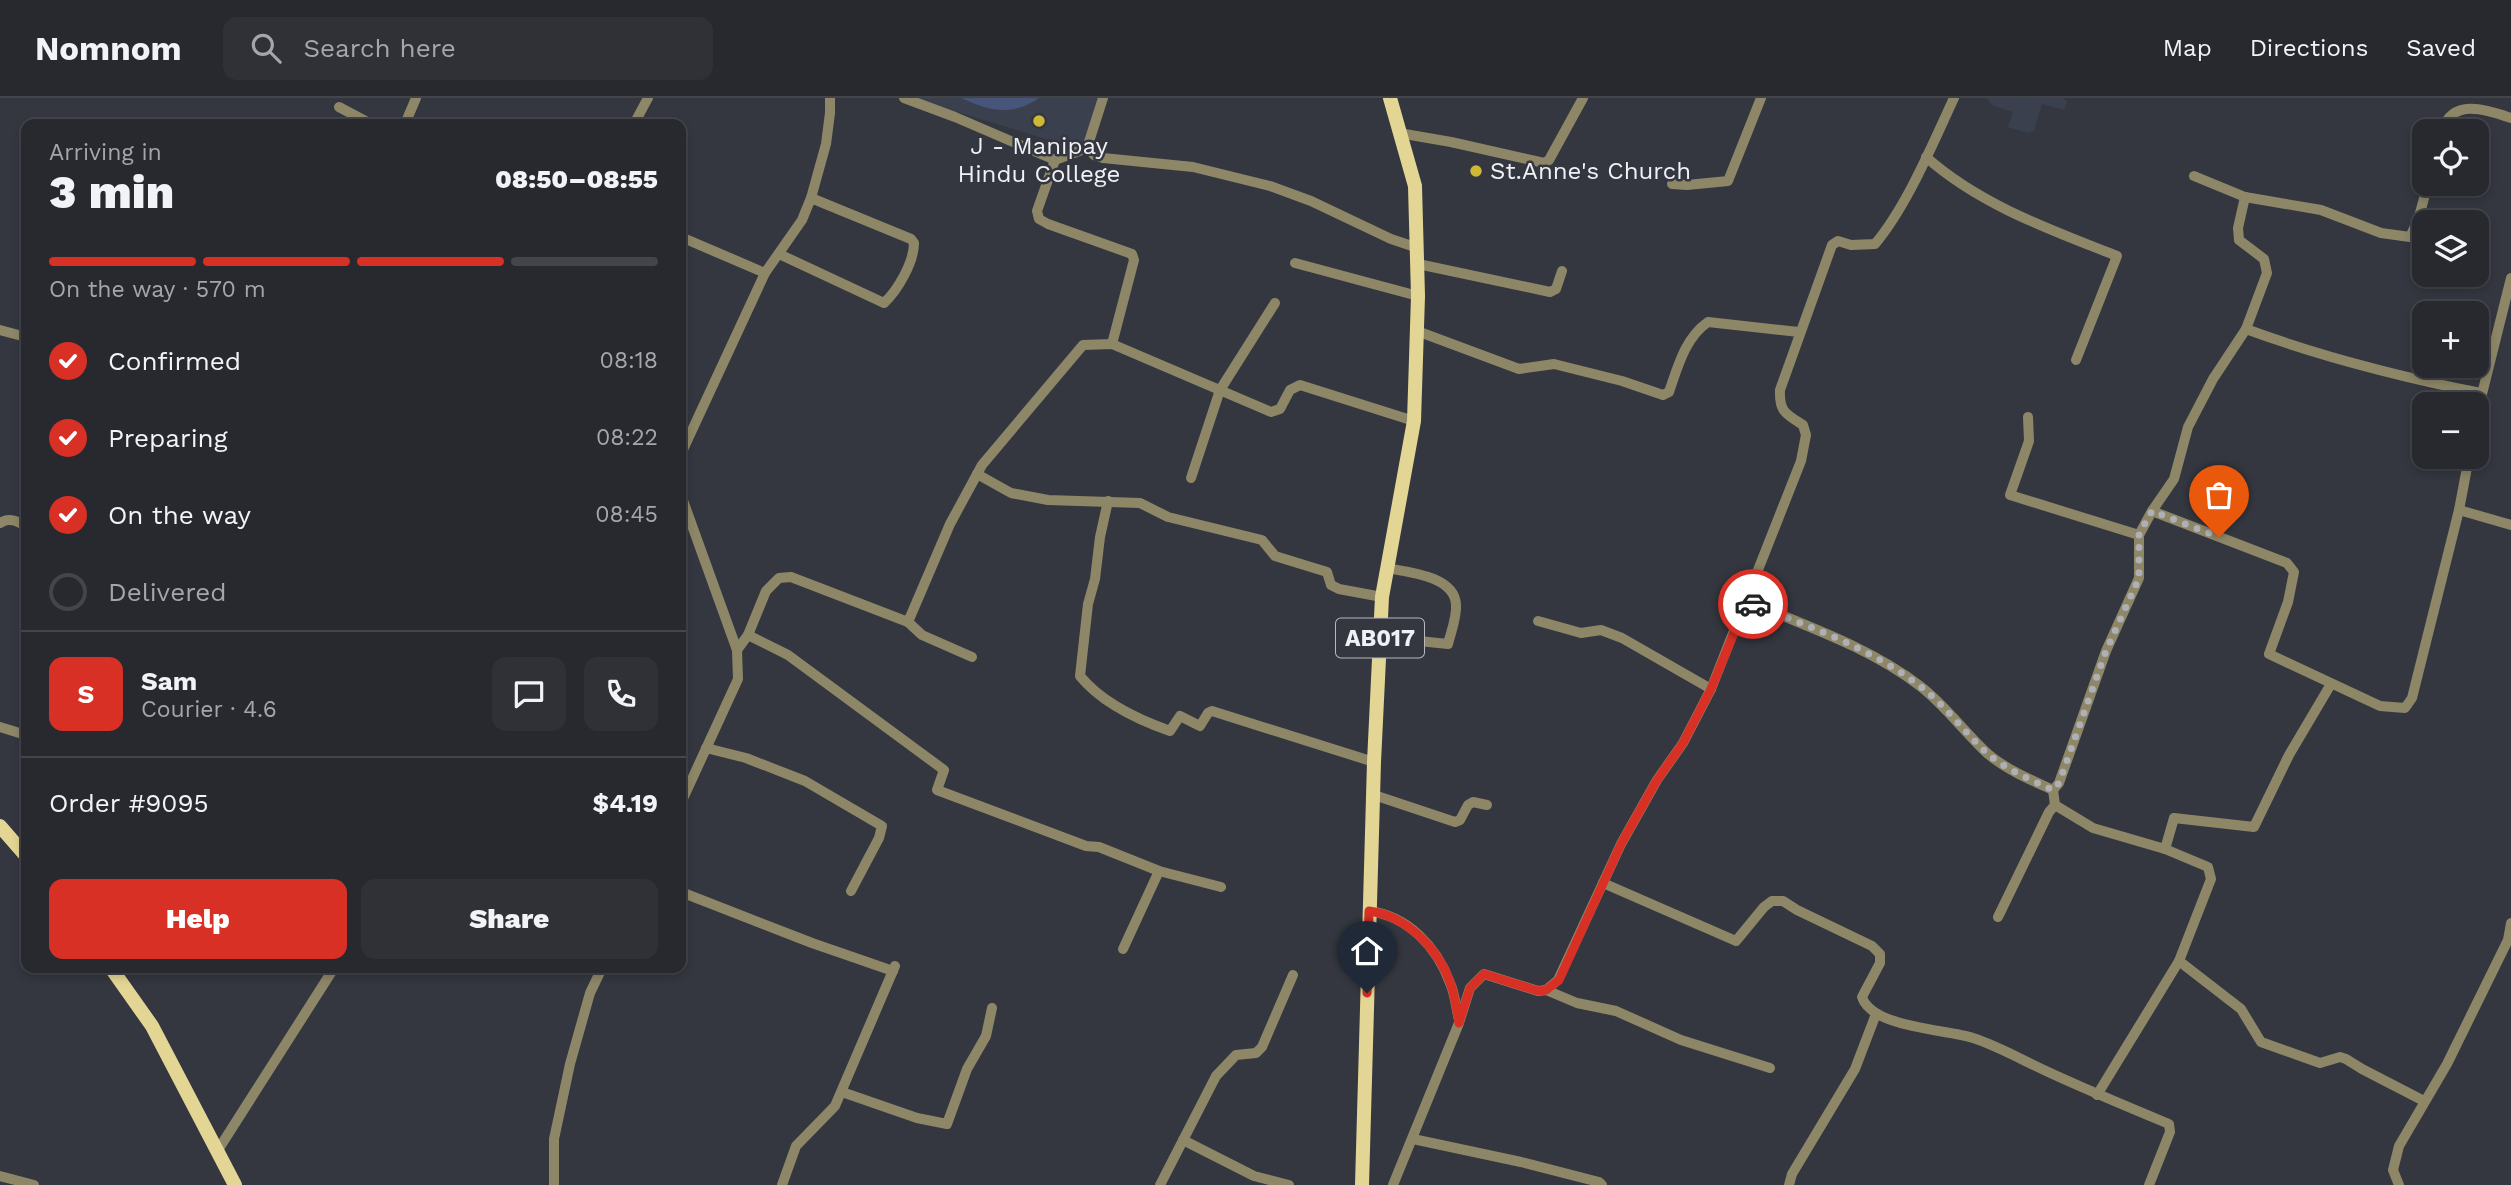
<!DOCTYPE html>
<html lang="en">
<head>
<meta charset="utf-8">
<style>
	:root { --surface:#27292f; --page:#2f3137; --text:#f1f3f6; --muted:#a4a6aa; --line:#43454b; --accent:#d93025 }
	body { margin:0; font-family:"Work Sans",sans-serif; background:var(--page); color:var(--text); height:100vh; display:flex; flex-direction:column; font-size:26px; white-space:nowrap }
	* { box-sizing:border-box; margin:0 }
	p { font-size:23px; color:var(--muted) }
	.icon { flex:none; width:38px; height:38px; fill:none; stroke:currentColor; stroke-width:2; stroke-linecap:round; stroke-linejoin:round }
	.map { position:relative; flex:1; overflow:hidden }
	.sheet { position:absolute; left:21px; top:21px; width:665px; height:854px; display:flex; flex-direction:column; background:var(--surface); border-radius:14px; box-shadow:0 4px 10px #0003,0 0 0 2px var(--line) }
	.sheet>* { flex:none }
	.fabs { position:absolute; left:2412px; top:21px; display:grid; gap:14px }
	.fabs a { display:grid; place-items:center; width:77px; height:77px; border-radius:14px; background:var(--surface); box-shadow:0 4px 10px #0003,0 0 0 2px var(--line); font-size:35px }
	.pin { position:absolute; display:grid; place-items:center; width:60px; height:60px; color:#fff; margin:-72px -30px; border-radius:50% 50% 50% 0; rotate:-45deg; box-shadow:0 0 7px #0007 }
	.pin .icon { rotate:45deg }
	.courier { position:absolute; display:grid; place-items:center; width:70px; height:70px; margin:-35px; border:5px solid #d93025; border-radius:50%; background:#fff; color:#222; box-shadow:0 2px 9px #0007 }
	.head em { font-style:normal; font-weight:800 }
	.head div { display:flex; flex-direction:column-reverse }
	.head { display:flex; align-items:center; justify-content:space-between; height:119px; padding:0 28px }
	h1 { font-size:46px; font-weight:800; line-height:52px }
	.bar { display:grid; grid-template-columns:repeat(4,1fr); gap:10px 7px; align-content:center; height:84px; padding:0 28px }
	.bar i { height:9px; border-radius:5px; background:var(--line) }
	.bar .active { background:var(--accent) }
	.bar p { grid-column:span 4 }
	.line { display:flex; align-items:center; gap:18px; padding:0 28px; border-top:2px solid var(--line) }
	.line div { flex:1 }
	.round { display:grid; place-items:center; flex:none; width:74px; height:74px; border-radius:14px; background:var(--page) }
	ol { padding:0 28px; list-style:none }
	li { display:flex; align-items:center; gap:21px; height:77px }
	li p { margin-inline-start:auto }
	li .icon { padding:7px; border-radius:50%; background:var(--accent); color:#fff; stroke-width:4 }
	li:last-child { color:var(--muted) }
	li i { width:38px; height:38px; border:4px solid var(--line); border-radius:50% }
	.cta { display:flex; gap:14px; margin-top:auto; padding:14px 28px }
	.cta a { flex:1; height:80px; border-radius:14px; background:var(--accent); color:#fff; font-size:28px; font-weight:800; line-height:80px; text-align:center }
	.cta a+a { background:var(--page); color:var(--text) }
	header { display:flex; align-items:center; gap:42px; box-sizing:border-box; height:98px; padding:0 35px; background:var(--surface); border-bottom:2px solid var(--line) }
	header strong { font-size:33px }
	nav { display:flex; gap:38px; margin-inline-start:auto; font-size:24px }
	.search { width:490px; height:63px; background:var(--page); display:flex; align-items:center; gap:18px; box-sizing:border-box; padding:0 24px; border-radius:14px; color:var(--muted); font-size:26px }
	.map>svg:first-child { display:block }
	.built { fill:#3a404e }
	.green { fill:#47557a }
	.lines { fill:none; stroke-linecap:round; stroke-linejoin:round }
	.minor { stroke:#8d8768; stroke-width:10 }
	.major { stroke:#e3d695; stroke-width:14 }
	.done { stroke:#aeb0b6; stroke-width:7; stroke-dasharray:0 12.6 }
	.route { stroke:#d93025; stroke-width:9 }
	.poi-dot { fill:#d0b837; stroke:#34373f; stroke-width:2.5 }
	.labels { text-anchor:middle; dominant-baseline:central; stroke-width:5; stroke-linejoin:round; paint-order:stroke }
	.shield { fill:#34373f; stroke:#b7b9bf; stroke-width:2 }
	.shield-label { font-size:23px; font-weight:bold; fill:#eff1f6 }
	.poi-label { font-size:24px; fill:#eff1f6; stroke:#34373f }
</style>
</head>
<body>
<header>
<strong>Nomnom</strong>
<div class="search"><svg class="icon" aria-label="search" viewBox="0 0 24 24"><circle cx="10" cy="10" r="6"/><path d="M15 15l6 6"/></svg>Search here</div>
<nav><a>Map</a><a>Directions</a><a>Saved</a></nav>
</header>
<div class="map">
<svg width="2511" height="1087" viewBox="0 0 2511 1087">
	<rect width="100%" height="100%" fill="#34373f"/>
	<!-- built -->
	<g class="built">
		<path d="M912,0H1098L1086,47L1049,42Z"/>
		<path d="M1988,0H2062L2067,3L2064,12L2042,6L2034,33L2027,35L2008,29L2013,14L1994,8L1987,2Z"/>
	</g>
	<!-- green -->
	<path class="green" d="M961,0H1039C1010,19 991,13 961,0Z"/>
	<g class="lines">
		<!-- minor -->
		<g class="minor">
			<path d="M904,0L955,19L1055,62"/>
			<path d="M1103,0L1087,50L1055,62L1037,113L1039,121L1048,126L1132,156L1134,162L1112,246"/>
			<path d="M339,9L371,26"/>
			<path d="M405,26L416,0"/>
			<path d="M634,26L648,0"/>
			<path d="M2442,33C2452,0 2485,11 2511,20"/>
			<path d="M1399,35L1451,44L1544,65L1549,62L1583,0"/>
			<path d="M1087,50L1094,57L1103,60L1193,69L1270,88L1311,103L1391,141L1418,150"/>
			<path d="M1926,59C1980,107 2051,132 2117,158L2076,262"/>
			<path d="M2194,78L2245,99L2321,112L2381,135L2410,139L2418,122L2428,86"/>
			<path d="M1672,86L1687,87L1728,83L1761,0"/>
			<path d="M681,139L765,175"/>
			<path d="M779,156L884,205C898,192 914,164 914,145L911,141L811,100"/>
			<path d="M1295,165L1418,198"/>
			<path d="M1418,166L1550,194L1556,191L1562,173"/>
			<path d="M2246,231C2322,259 2401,279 2481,295"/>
			<path d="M0,232L26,239"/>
			<path d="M1417,233L1519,271L1554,266L1622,283L1663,297L1669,294C1678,268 1685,240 1708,224L1799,234"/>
			<path d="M2028,319L2029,343L2010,397L2139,437"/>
			<path d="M2476,320L2511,180"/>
			<path d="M681,356L765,175L802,122L811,100L826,46L830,15V0"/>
			<path d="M977,376L1011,395L1048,402L1140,405L1168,419L1262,442L1275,458L1327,474L1331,487L1339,491L1382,499"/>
			<path d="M1191,380L1220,292L1275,205"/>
			<path d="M681,397L737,552L738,581L681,705"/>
			<path d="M1108,403L1100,439L1095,481L1088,506L1080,578C1101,604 1139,622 1170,633L1180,618L1200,628L1208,615L1212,613L1374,664"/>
			<path d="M2459,412L2511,427"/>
			<path d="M2152,413L2287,465L2294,474L2288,504L2269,556L2380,608L2405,610L2412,600L2459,412L2469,359"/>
			<path d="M0,425C9,419 17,423 26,428"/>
			<path d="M1747,503C1806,528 1869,549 1920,588C1945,607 1965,635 1988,656C2007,672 2031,682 2053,692"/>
			<path d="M1538,523L1581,535L1601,532L1622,540L1711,591"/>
			<path d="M908,524L922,537L972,559"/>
			<path d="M748,537L788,557L944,672L937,692L1086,748L1099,749L1159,773L1221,789"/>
			<path d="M1380,539L1448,546C1451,534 1457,519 1456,507C1455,478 1408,474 1386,470"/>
			<path d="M737,552L748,537L766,493L779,480L791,479L908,524L950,426L982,367L1083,247L1112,246L1271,314L1280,311L1290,292L1300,287L1414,323"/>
			<path d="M0,629L26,637"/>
			<path d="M706,650L746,660L805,683L882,728L879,740L851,793"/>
			<path d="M1374,697L1455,724L1460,722L1468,707L1473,704L1487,707"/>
			<path d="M2055,707L2093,730L2165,751L2208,769L2211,781L2179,863L2097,997"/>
			<path d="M2165,751L2174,720L2254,729L2289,657L2331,586"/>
			<path d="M1603,785L1736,843L1764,809L1772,803H1783L1797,812L1872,848L1880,856V865L1862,899C1872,930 1946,931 1973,940C1998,948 2022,962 2046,973C2087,992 2128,1009 2169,1026L2170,1034L2149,1087"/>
			<path d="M681,794L812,845L893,873"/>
			<path d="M1369,813C1408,818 1437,849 1450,885C1455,896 1456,910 1459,922"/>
			<path d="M1998,819L2049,714L2055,707L2053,692L2059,685L2106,553L2139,480V437L2152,413L2174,381L2188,329L2213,281L2246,231L2267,175L2264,161L2239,142L2238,130L2245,99"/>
			<path d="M1123,851L1159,773"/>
			<path d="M2179,863L2241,911L2261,944L2320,965L2340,959L2346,961L2362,971L2424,1003"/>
			<path d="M1546,892L1577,905L1616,913L1681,942L1770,970"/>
			<path d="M842,994L917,1020L947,1026L967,971L986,938L992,910"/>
			<path d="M1413,1041L1521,1064L1599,1084L1602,1087"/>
			<path d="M1183,1042L1254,1078L1289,1087"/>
			<path d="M218,1052L334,870"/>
			<path d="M0,1078L34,1087"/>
			<path d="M554,1087V1041L570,966L590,895L602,870"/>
			<path d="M782,1087L796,1048L835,1008L895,868"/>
			<path d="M1160,1087L1216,978L1236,957L1256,955L1262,949L1293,877"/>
			<path d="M1393,1087L1459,925L1470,890L1484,876L1538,893L1546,892L1558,882L1621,746L1657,682L1683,645L1711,591L1801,363L1806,337L1803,327C1786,316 1779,314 1780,292L1832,147L1838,143L1851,147L1875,146C1907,108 1933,45 1954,0"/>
			<path d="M1789,1087L1792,1076L1855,971L1876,916"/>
			<path d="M2399,1087L2393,1072L2399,1048L2447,966L2508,842L2511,825"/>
		</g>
		<!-- major -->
		<g class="major">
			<path d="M0,728L26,758"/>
			<path d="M111,870L152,928L235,1087"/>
			<path d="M1362,1087L1374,664L1382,499L1414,323L1418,198L1415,88L1390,0"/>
		</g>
	</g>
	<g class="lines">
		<!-- done -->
		<path class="done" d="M1753,506C1810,529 1870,550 1920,588C1945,607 1965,635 1988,656C2007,672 2031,682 2053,692L2059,685L2106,553L2139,480V436L2152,413L2219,439"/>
		<!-- route -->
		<path class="route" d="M1367,895L1369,813C1407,818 1439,851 1451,887C1455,899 1457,912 1459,925L1470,890L1484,876L1538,893L1546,892L1559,882L1621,746L1657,682L1683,645L1711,591L1747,503L1753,506"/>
	</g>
	<!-- markers -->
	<g class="poi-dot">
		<circle cx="1039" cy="23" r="7"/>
		<circle cx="1476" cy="73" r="7"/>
	</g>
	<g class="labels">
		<!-- shield labels -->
		<rect class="shield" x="1336" y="520.5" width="88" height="39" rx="5"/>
		<g class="shield-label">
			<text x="1380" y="540">AB017</text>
		</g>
		<!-- poi labels -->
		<g class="poi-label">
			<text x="1039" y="48">J - Manipay<tspan x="1039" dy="28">Hindu College</tspan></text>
			<text x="1490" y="73" text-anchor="start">St.Anne's Church</text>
		</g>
	</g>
</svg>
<div class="fabs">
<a><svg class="icon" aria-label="locate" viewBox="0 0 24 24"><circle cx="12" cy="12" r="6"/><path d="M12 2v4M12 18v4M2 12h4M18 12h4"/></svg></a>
<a><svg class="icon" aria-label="layers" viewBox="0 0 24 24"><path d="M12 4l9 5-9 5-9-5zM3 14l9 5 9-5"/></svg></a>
<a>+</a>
<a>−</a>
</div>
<div class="pin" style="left:2219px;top:439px;background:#ea580c"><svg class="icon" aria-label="bag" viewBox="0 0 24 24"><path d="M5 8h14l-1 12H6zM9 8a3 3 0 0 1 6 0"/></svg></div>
<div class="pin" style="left:1367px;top:895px;background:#1f2937"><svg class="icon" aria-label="home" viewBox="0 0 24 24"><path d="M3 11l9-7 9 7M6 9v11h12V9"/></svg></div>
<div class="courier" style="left:1753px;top:506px"><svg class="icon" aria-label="car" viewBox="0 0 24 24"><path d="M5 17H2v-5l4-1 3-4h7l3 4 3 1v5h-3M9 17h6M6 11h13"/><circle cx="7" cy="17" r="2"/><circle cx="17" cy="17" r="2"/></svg></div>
<section class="sheet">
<div class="head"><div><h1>3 min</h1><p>Arriving in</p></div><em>08:50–08:55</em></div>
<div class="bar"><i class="active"></i><i class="active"></i><i class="active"></i><i></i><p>On the way · 570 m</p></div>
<ol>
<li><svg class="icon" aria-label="check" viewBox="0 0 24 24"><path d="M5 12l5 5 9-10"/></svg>Confirmed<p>08:18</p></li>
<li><svg class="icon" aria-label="check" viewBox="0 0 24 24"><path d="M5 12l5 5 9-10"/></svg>Preparing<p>08:22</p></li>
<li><svg class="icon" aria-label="check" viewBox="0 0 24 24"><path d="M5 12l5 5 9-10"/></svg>On the way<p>08:45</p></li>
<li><i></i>Delivered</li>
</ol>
<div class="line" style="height:126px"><b class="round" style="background:var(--accent);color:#fff">S</b><div><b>Sam</b><p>Courier · 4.6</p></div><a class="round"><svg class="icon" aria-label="chat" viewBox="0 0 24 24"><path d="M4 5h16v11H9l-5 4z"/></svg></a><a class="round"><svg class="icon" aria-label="phone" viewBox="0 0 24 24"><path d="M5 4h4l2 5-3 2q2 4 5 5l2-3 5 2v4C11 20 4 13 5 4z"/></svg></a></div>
<div class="line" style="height:91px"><div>Order #9095</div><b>$4.19</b></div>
<div class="cta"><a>Help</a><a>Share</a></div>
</section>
</div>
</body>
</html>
